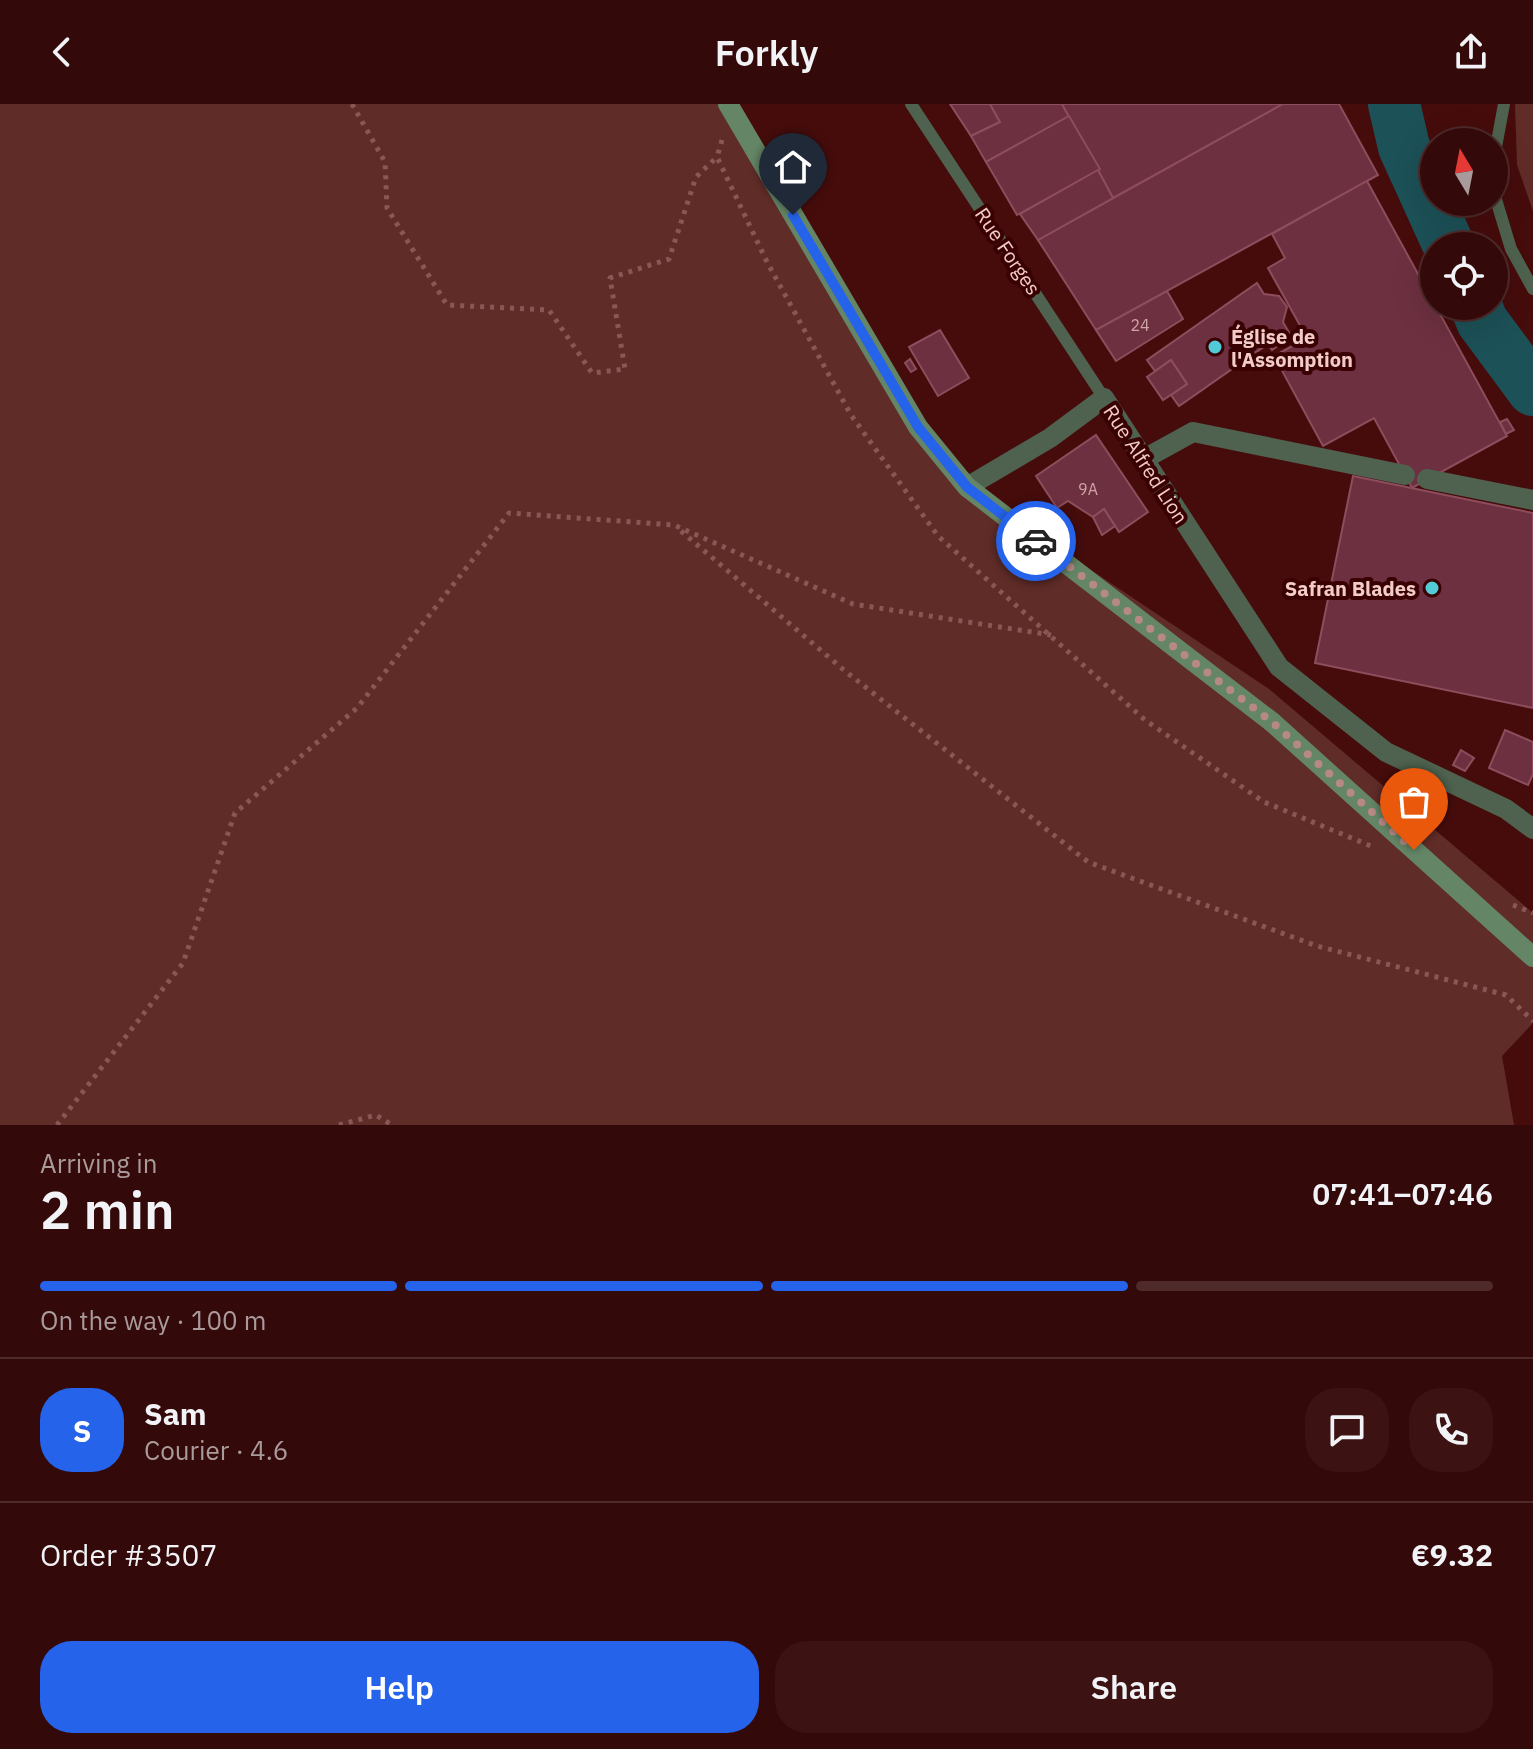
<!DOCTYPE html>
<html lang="en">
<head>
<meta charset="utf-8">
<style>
	:root { --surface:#340909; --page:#3c1212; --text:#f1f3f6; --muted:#a99a9c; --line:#4e2a2a; --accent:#2563eb }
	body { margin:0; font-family:"IBM Plex Sans",sans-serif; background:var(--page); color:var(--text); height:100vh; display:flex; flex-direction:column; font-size:30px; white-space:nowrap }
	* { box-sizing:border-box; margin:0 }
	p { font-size:26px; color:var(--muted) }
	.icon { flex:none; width:44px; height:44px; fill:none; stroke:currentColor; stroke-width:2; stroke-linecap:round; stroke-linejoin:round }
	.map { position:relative; height:1021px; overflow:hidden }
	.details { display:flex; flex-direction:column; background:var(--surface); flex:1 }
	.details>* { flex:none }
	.needle { width:52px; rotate:350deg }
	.controls { position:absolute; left:1420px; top:24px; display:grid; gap:16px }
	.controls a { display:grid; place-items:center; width:88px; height:88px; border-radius:50%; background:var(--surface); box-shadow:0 8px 32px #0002,0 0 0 2px var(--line); font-size:40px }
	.pin { position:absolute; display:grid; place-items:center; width:68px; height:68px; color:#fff; margin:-82px -34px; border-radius:50% 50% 50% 0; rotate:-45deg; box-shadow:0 0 8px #0007 }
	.pin .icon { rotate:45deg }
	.courier { position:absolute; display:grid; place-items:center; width:80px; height:80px; margin:-40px; border:6px solid #2563eb; border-radius:50%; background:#fff; color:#222; box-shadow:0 2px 10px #0007 }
	.overview em { font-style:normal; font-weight:600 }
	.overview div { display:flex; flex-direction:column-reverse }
	.overview { display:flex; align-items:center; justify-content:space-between; height:136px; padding:0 40px }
	h1 { font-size:52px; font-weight:600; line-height:60px }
	.bar { display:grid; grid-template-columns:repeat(4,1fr); gap:12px 8px; align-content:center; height:96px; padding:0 40px }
	.bar i { height:10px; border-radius:6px; background:var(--line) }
	.bar .active { background:var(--accent) }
	.bar p { grid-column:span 4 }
	.line { display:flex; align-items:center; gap:20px; padding:0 40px; border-top:2px solid var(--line) }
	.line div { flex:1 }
	.round { display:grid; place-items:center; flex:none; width:84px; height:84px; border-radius:32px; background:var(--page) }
	.button { display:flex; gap:16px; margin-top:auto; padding:16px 40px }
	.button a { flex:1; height:92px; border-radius:32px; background:var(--accent); color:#fff; font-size:32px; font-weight:600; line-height:92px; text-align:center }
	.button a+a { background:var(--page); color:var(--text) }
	header { display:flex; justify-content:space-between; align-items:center; height:104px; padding:0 40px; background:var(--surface); font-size:36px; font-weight:600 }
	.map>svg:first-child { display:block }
	.green { fill:#602c28 }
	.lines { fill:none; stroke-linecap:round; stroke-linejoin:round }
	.river { stroke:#1c5157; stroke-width:52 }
	.building { fill:#6d3040; stroke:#8d4d5c; stroke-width:2 }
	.path { stroke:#8a5756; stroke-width:5; stroke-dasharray:4 6; stroke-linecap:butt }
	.service { stroke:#4e624f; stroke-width:12 }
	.minor { stroke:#4e624f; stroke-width:20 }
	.secondary { stroke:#648566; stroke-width:20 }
	.secondary-bridge { stroke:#648566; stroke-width:20 }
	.done { stroke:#b68986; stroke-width:8; stroke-dasharray:0 14.4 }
	.route { stroke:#2563eb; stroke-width:10 }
	.poi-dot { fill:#52cbd9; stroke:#3a0103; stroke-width:3 }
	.labels { text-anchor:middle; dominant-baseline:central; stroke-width:8; stroke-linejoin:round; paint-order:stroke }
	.number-label { font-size:16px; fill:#d1a5a6 }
	.street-label { font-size:20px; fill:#f2ccc8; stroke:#3a0103 }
	.poi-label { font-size:20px; font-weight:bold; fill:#f2ccc8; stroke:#3a0103; text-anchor:start }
</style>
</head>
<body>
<header><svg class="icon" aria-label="back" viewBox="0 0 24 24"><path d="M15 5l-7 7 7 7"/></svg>Forkly<svg class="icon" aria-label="share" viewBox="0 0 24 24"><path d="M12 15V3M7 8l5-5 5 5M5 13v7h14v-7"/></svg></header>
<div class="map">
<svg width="1533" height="1021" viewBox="0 0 1533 1021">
	<rect width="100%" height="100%" fill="#460c0c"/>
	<!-- green -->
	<g class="green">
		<path d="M0,0H728L967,383L1269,585L1533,809V919L1502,952L1514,1021H0Z"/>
		<path d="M1515,0H1533V107L1517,61Z"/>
	</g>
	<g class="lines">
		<!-- river -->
		<g class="river">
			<path d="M1394,0L1404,43L1449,142"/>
			<path d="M1476,202L1482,217L1533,286"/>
		</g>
	</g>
	<!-- building -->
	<g class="building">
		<path d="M950,0H990L1000,18L971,32Z"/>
		<path d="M990,0H1062L1069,12L986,58L971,32L1000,18Z"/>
		<path d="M1062,0H1283L1113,94Z"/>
		<path d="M1283,0H1339L1378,71L1096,226L1038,136Z"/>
		<path d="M1069,12L1100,65L1017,111L986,58Z"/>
		<path d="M1098,66L1113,94L1038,136L1020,110Z"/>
		<path d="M1367,77L1507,332L1412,384L1374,314L1323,342L1274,252L1307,234L1268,164L1285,154L1272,130Z"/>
		<path d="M1257,179L1264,190L1279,192L1287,203L1283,218L1291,232L1272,246L1268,240L1179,302L1171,291L1187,280L1171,256L1155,267L1147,256Z"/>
		<path d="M1167,187L1183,215L1116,257L1096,226Z"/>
		<path d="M940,226L969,274L938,292L909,243Z"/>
		<path d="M910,255L916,265L911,268L905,259Z"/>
		<path d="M1171,256L1187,280L1163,296L1147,273Z"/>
		<path d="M1507,315L1514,326L1506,330L1500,318Z"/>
		<path d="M1096,331L1148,408L1119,428L1104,405L1093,413L1068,397L1057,404L1036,372Z"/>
		<path d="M1353,372L1533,409V604L1315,559Z"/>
		<path d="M1104,405L1115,422L1102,431L1093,413Z"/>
		<path d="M1505,626L1533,638V670L1528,681L1489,664Z"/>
		<path d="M1461,646L1474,654L1465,667L1453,661Z"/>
	</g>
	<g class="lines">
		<!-- path -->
		<g class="path">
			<path d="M352,0L385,58L387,104L447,201L549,206L592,269L625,265L610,174L669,155L696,73L717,53"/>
			<path d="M722,36L717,53L767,158L851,311L938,432L1145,616L1264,698L1371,742"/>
			<path d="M681,427L845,567L1088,758L1317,842L1506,891L1533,917"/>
			<path d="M1513,801L1533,809"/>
			<path d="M57,1021L183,859L235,709L357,604L509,409L674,421L853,500L1051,531"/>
			<path d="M339,1021L376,1011L392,1021"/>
		</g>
		<!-- service -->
		<g class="service">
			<path d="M911,0L1104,294"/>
			<path d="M1494,54L1504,0"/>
			<path d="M1494,89L1511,145L1533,185"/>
		</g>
		<!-- minor -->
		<g class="minor">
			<path d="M1144,355L1193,328L1405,371"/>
			<path d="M1427,375L1533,396"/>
			<path d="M967,383L1050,334L1104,294L1279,563L1386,648L1506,705L1533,725"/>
		</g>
		<!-- secondary -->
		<path class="secondary" d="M728,0L918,323L967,383L1272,618"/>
		<!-- secondary-bridge -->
		<path class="secondary-bridge" d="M1272,618L1533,853"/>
	</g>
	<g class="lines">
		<!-- done -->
		<path class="done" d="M1036,437L1272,618L1414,746"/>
		<!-- route -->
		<path class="route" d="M793,111L918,323L967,383L1036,437"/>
	</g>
	<!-- markers -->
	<g class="poi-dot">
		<circle cx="1215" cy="243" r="8"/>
		<circle cx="1432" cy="484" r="8"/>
	</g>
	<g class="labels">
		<!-- number labels -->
		<g class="number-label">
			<text x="1140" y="221">24</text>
			<text x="1088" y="385">9A</text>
		</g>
		<!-- street labels -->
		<g class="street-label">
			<text transform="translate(1008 147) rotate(56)">Rue Forges</text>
			<text transform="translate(1146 360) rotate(57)">Rue Alfred Lion</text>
		</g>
		<!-- poi labels -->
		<g class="poi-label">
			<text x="1231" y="232">Église de<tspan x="1231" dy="23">l'Assomption</tspan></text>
			<text x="1416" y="484" text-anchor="end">Safran Blades</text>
		</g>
	</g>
</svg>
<div class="controls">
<a><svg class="needle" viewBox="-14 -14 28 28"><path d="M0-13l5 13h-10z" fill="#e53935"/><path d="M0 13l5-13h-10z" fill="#a99a9c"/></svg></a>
<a><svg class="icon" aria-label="locate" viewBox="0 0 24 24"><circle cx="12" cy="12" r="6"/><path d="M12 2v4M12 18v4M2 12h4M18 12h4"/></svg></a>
</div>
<div class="pin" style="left:1414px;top:746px;background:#ea580c"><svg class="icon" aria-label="bag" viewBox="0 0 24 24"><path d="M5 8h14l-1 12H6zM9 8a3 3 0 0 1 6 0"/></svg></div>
<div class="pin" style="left:793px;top:111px;background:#1f2937"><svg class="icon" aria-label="home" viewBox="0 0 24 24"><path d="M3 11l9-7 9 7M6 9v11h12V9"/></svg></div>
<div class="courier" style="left:1036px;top:437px"><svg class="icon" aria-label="car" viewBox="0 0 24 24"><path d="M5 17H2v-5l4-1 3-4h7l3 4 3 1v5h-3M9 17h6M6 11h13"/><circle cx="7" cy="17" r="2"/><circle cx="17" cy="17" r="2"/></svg></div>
</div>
<section class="details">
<div class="overview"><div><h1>2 min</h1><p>Arriving in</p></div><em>07:41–07:46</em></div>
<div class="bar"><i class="active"></i><i class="active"></i><i class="active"></i><i></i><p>On the way · 100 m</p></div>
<div class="line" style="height:144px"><b class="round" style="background:var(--accent);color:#fff">S</b><div><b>Sam</b><p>Courier · 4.6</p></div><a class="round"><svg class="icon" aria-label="chat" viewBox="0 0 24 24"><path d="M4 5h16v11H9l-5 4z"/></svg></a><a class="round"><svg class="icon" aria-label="phone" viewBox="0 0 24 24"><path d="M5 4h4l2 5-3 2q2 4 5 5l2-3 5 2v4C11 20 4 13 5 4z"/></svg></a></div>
<div class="line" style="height:104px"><div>Order #3507</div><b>€9.32</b></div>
<div class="button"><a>Help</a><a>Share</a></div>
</section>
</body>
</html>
